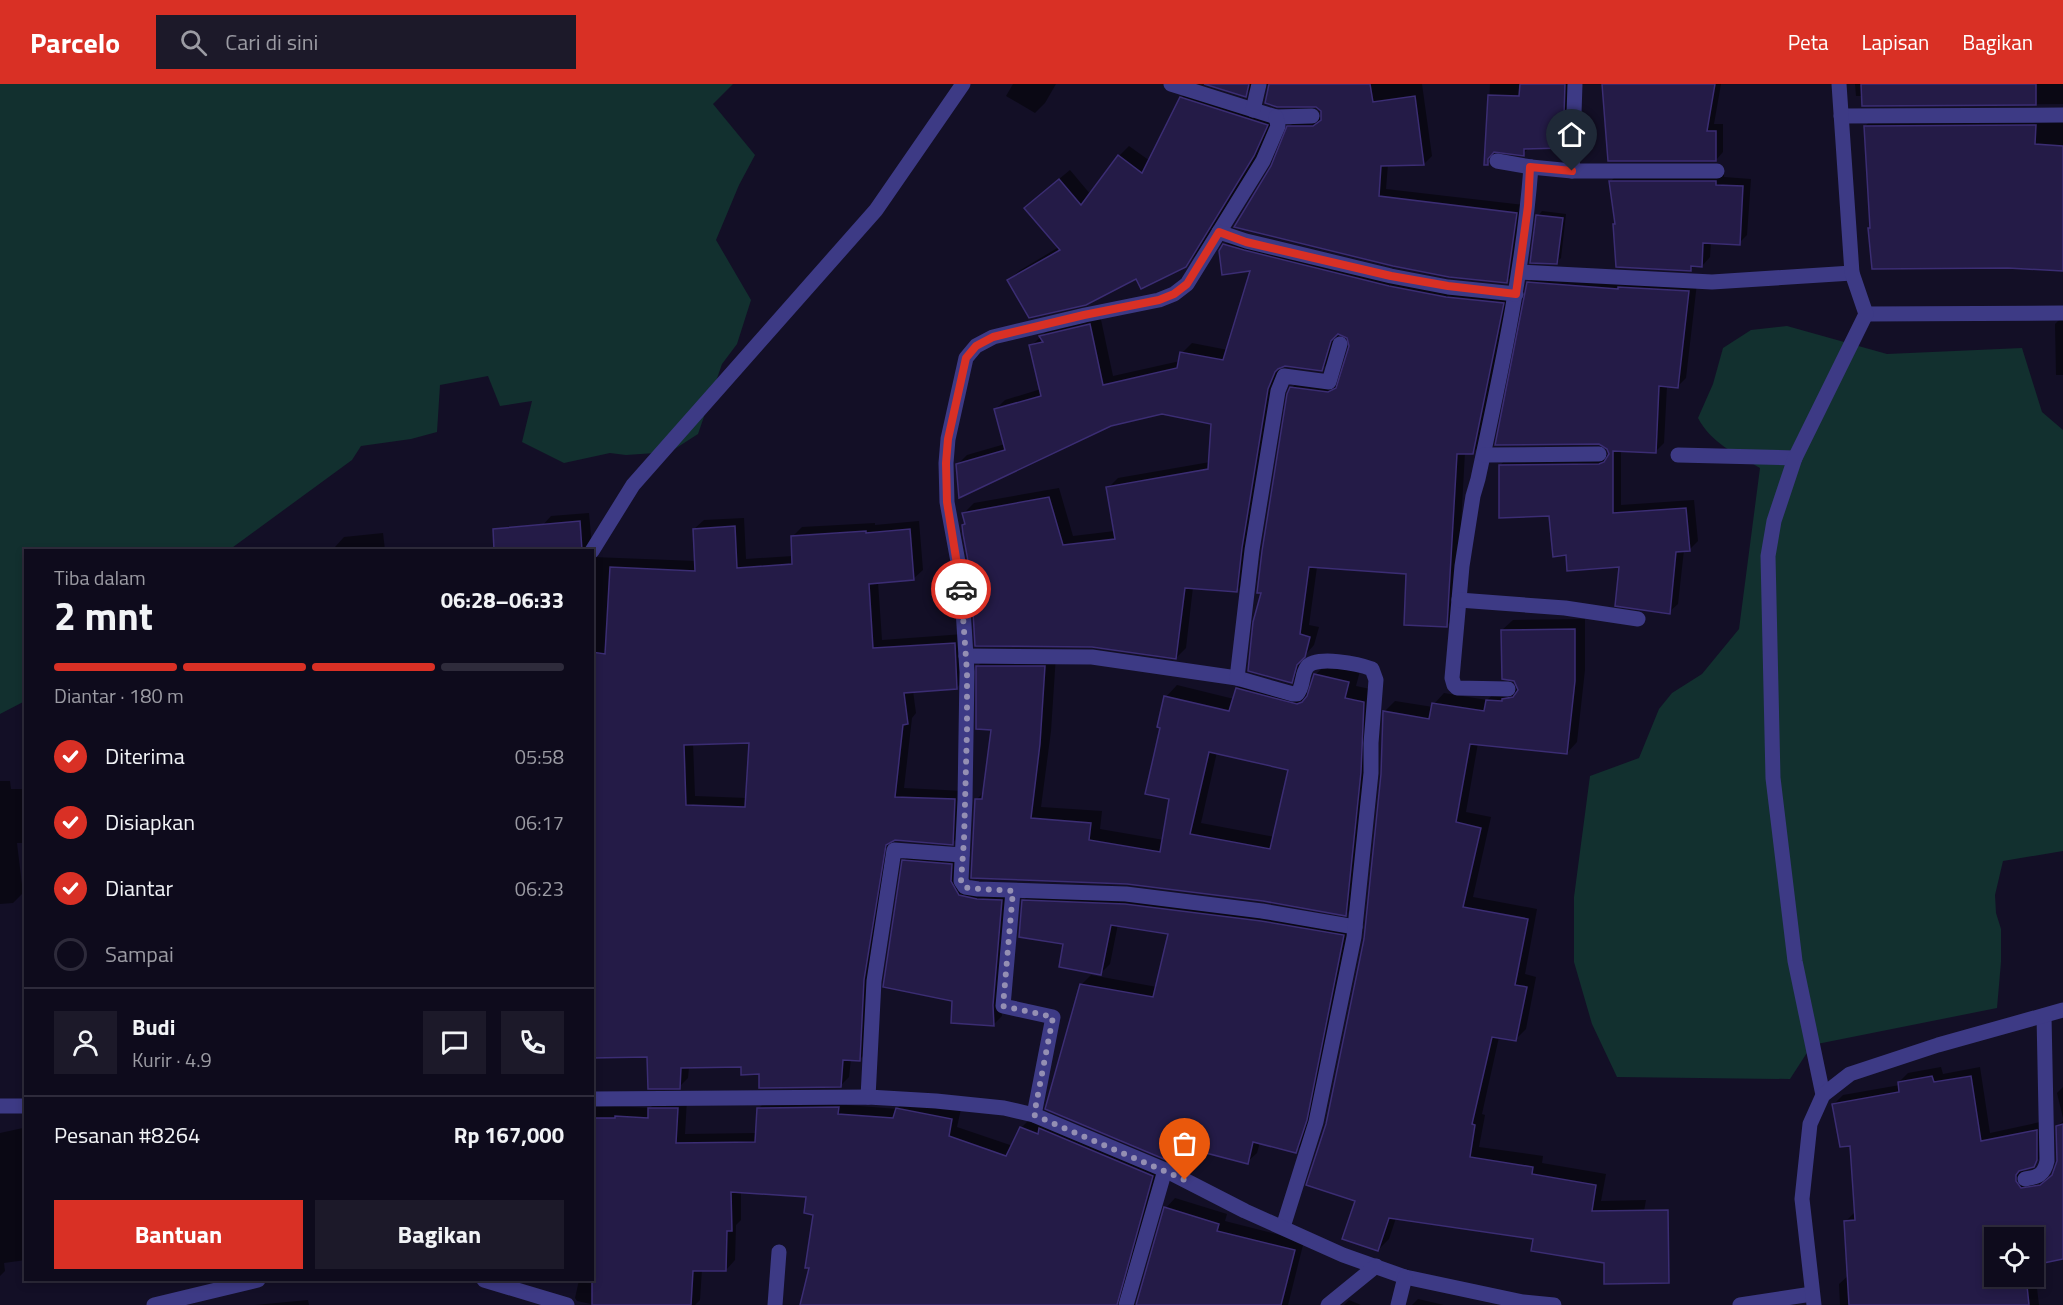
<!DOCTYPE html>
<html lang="id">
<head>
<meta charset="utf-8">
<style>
	:root { --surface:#0e0b1c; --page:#1c1929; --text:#f1f3f6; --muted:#9b9ba3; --line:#2e2b3b; --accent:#d93025 }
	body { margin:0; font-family:"Titillium Web",sans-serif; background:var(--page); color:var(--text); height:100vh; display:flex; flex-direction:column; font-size:22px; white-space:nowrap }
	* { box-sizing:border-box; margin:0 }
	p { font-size:20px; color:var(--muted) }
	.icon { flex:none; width:33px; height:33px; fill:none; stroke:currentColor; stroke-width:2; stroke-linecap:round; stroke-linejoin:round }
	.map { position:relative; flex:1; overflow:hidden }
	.details { position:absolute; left:24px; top:465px; width:570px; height:732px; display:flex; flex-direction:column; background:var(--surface); border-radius:0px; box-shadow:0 3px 9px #0003,0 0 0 2px var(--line) }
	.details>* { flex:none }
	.tools { position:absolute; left:1984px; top:1143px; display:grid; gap:12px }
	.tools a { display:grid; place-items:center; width:60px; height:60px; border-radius:0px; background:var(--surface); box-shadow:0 3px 9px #0003,0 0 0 2px var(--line); font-size:30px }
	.pin { position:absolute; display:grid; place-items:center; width:51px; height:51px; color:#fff; margin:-62px -26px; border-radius:50% 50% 50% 0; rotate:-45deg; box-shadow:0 0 6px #0007 }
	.pin .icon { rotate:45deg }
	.courier { position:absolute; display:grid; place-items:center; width:60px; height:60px; margin:-30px; border:4px solid #d93025; border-radius:50%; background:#fff; color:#222; box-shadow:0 2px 8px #0007 }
	.head em { font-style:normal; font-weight:700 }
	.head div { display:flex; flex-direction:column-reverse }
	.head { display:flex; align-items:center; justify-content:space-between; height:102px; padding:0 30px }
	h1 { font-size:39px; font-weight:700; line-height:45px }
	.bar { display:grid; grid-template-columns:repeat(4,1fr); gap:9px 6px; align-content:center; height:72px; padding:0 30px }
	.bar i { height:8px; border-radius:4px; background:var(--line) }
	.bar .selected { background:var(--accent) }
	.bar p { grid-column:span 4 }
	.line { display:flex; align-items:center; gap:15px; padding:0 30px; border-top:2px solid var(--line) }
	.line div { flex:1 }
	.round { display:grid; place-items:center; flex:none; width:63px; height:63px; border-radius:0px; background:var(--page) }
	ol { padding:0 30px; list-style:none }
	li { display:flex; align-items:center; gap:18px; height:66px }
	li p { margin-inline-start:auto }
	li .icon { padding:6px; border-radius:50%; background:var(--accent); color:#fff; stroke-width:4 }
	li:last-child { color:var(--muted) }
	li i { width:33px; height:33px; border:3px solid var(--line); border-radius:50% }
	.cta { display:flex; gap:12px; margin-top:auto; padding:12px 30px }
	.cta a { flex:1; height:69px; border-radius:0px; background:var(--accent); color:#fff; font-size:24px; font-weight:700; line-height:69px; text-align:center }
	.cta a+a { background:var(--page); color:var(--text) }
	header { display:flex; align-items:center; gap:36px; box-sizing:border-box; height:84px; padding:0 30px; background:var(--accent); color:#fff }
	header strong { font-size:28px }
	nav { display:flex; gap:33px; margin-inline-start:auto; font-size:21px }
	.search { width:420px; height:54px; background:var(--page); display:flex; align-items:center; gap:15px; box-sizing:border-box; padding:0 21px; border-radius:0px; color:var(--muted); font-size:22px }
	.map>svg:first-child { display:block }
	.green { fill:#12302f }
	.shadow { fill:#0007; fill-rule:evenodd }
	.building { fill:#241b47; stroke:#3b2d73; stroke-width:1.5; fill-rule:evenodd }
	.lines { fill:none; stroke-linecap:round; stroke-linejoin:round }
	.minor { stroke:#3d3a85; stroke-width:15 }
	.done { stroke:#948fb3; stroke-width:6; stroke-dasharray:0 10.8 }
	.route { stroke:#d93025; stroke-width:8 }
</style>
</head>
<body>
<header>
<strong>Parcelo</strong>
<div class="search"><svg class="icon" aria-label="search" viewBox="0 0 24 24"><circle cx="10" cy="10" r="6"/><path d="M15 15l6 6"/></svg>Cari di sini</div>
<nav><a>Peta</a><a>Lapisan</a><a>Bagikan</a></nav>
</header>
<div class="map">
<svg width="2063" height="1221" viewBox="0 0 2063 1221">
	<rect width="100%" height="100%" fill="#130f26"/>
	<!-- green -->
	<g class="green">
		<path d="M0,0H733L713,20L755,71L739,101L716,156L751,216L737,260L722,280L698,350L670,368L626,371L610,369L564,379L522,358L532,317L500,322L488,292L440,301L437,348L411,355L361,362L352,376L229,466H26L25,617L0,630Z"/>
		<path d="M1787,242L1887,270L2022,264L2042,328L2063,346V767L2003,777L1995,811L1996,829L2001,845V878L1997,924L1812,961L1790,995L1617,993L1592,940L1574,878V813L1590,692L1639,674L1659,625L1672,609L1702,590L1739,545L1760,384C1735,369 1712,360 1698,334L1713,300L1723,264L1751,246Z"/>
	</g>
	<!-- shadow -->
	<g class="shadow">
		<path d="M1013,0H1056L1045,19L1035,29L1006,12Z"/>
		<path d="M1209,0H1254L1245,12Z"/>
		<path d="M1270,0H1422L1432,72L1424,80H1388L1386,105L1524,121L1514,190L1506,198L1273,83L1289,43L1297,35L1322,33V27Z"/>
		<path d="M1490,0H1572L1570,55L1562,63H1530L1523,70L1494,66L1495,72L1486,79Z"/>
		<path d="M1603,0H1721L1714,40H1723V68L1716,76Z"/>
		<path d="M1855,0H2063V20L1864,21L1863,12H1856Z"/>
		<path d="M1191,4L1277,31L1264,61L1196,171L1185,182L1137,193L1009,196L1019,187L1059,163L1036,114L1070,86L1091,111L1119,72L1129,62L1150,77L1181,14Z"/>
		<path d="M2063,32V186L1865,42L1875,33Z"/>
		<path d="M1619,89H1724V93L1751,95L1747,151L1739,159L1711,158L1710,173L1702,182L1695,181L1690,186L1616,139L1611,97Z"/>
		<path d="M1542,127L1566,130L1561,174L1556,179L1538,132Z"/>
		<path d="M1235,151L1254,157L1513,209L1483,358L1473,369L1465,368L1456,532L1446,542L1408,489L1317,483L1309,541L1319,543L1314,561L1306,570L1301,588L1291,598L1263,508L1292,304L1302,293L1339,298L1351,262L1349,253L1339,250L1331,276L1321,286L1283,281L1278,294L1247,496L1237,506L1193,503L1186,564L1176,574L972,493L963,441L966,438L964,429L974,419L1059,404L1073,452L1115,447L1108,404L1118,394L1210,378L1212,338L1162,329L957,381L967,371L1005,360L995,326L1005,316L1041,305L1031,262L1051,243L1100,231L1113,292L1180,277L1182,269L1192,259L1228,266L1252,185L1225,161Z"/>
		<path d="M1537,190L1697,199L1686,294L1677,303L1667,302L1664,359L1655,368L1621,366V421L1694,416L1698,457L1689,466H1684L1678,520L1669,528L1621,482L1567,470L1551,431L1500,381L1509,373L1610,371L1528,199Z"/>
		<path d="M2063,232V291H2056L2055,240Z"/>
		<path d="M589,429L593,473L696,477L694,445L704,436L744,434L746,475L793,472L792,453L802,443L875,439V441L919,437L923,486L913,495L878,498L882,556L964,550L966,595L956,604L913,607L916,629L912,634L904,704L964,707L962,750L952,759L893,755L873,885L869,966L860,975H851L849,993L840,1002L761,988L742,982L689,983L688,994L679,1003L648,971L592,972V466H544L542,442L551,432ZM751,657L747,714L695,712L693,659Z"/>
		<path d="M383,449L385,466H335V463L344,453Z"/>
		<path d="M1585,535V586L1577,658L1567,669L1478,659L1466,728L1491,733L1473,813L1537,825L1525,890L1536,893L1526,945L1515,956L1499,953L1482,1030L1485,1031L1479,1063L1543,1072L1542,1079L1606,1090L1601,1117L1646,1116L1636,1171L1396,1134L1389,1155L1378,1166L1327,1040L1365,855L1382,690L1385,627L1395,617L1433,623L1434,620L1444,609L1487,616L1498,606L1518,604L1502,546L1513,536Z"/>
		<path d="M989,571H1056L1051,647L1041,723L1102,727L1100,745L1164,756L1171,714L1162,643L1166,613L1177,601L1234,615L1237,605L1249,593L1303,608L1310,609L1315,591L1327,580L1360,587L1356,602L1375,606L1357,819L1346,830L1263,816L1127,799L976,716L985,707L993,644L978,582ZM1217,668L1290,685L1274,753L1201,739Z"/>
		<path d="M0,697H10L11,705H26V759H17L23,809L13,819L0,820Z"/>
		<path d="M912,768L960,772L968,803L1010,807L1001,912L1002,932L993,941L954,916L904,777Z"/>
		<path d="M1033,807L1353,842L1305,1058L1296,1067L1260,1058L1257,1069L1247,1078L1183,1062L1171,1076L1081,901L1091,891L1157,903L1170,848L1118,840L1110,880L1101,889L1065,859L1023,817Z"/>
		<path d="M1941,983L1943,990L1980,983L1990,1049L2045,1037L2042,1072L2032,1082L2024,1086L2030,1095H2042L2052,1092L2058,1080V1042L2063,1037V1173L2034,1179L2039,1221H1840L1839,1200L1849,1191L1846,1137L1855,1128L1851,1060L1834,1020L1843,1011L1900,1001L1899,998L1908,989ZM1995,1154H2034V1192H1995Z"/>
		<path d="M2063,1003V1034L2057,1009Z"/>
		<path d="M769,1014H848L847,1021L897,1025L907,1015L961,1025L957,1043L1013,1062L1021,1044L1031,1034L1162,1082L1133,1221H802L811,1183L814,1129L808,1111L741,1107V1136L736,1141L735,1176L726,1186L702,1185L700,1216L695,1221H595L577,1217L575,1214L579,1196H592V1024L596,1021L650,1024L659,1015H687L685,1050L757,1049L759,1024Z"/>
		<path d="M23,1044L26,1055V1176L4,1179L5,1187L0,1192V1049Z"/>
		<path d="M1175,1114L1227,1130L1225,1137L1304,1157L1288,1221H1138L1166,1124Z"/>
		<path d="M1418,1215L1444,1221H1412Z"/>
		<path d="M308,1216L309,1221H255Z"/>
		<path d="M1349,1216L1361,1221H1344Z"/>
	</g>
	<!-- building -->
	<g class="building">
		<path d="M1204,0H1249L1246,13Z"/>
		<path d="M1269,0H1370L1373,18L1415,12L1424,81L1381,82L1379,112L1517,129L1507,199L1449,193L1393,182L1234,143L1271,82L1287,42H1313L1321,36V27L1316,23H1277L1265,19Z"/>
		<path d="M1520,0H1565L1563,64L1524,65V72L1494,68L1488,75V81H1484L1488,11L1519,12Z"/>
		<path d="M1602,0H1715L1707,47H1716V77H1608Z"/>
		<path d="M1861,0H2036V21L1862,22Z"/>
		<path d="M1180,13L1268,41L1254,72L1186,183L1141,205L1136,195L1086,221L1029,234L1007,196L1060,166L1024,124L1059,95L1081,121L1118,71L1142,89Z"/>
		<path d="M2036,41L2035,60L2063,62V187L2008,184L1872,185L1868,144H1870L1864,42Z"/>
		<path d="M1609,97H1716V101L1743,102L1740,161L1703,159L1702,183L1691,182V187L1616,183L1613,140H1615Z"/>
		<path d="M1536,131L1563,134L1557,180L1530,179Z"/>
		<path d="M1223,160L1244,166L1389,202L1446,213L1504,219L1473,370H1457L1447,543L1404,541L1406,490L1309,483L1300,550L1310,553L1305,573L1297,581L1292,599L1248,587L1253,538L1261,509H1257L1262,467L1287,310L1290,303L1328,308L1336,304L1349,262L1347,254L1338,250L1331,257L1322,287L1285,282L1278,285L1275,288L1268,305L1242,464L1237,508L1185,504L1176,575L1092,563L975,562L971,493L963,450L962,441L965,440L962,429L1049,413L1063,461L1115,455L1106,403L1208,385L1211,340L1162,330L1111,342L959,414L956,380L1005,366L994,325L1041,312L1029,261L1043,258L1039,252L1090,240L1103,301L1177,284L1180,268L1223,276L1250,187L1222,191L1219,167Z"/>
		<path d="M1527,198L1618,205V203L1689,207L1678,304L1659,302L1656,369L1613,367V429L1686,424L1690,467L1676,468L1670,530L1615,522L1619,483L1567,487L1566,471L1553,473L1549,432L1499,434V381L1599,380L1604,378L1609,370L1607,365L1599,360L1495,361Z"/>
		<path d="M580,437L582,466H494L493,445Z"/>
		<path d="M735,442L737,484L792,480L791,452L866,447V449L910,445L914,496L869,500L873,564L955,559L957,605L904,609L908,640L903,641L895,713L955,715L953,761L895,756L886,761L864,896L860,977L843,976L841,1003L759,1004V990L741,991V983L681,984L680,1005H648L647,973L592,974V568L605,570L610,483L695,487L693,445ZM749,659L745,723L686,721L684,661Z"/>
		<path d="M1575,545V597L1567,670L1470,660L1456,738L1481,744L1463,823L1528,835L1515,901L1527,903L1516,957L1492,953L1472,1040L1475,1041L1470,1073L1533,1083L1532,1090L1596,1101L1592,1127L1668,1126L1669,1199L1604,1200V1179L1531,1167L1533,1155L1389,1134L1378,1167L1342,1155L1355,1117L1306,1101L1326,1040L1364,855L1381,690L1383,627L1429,635L1432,619L1484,627L1486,616L1502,617V615L1513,613L1518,606L1514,597L1502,595L1501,546Z"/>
		<path d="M976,582H1045L1040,660L1031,734L1091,739L1089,756L1160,768L1169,715L1145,710L1160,644L1157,643L1164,612L1229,627L1236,604L1297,620L1302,618L1307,612L1314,590L1349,598L1345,614L1364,618L1361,688L1346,832L1263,817L1127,800L971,794L975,715H982L991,646L976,645ZM1209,668L1288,686L1270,765L1190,750Z"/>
		<path d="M902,776L952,780L951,797L959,811L977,815L1002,816L993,921L994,942L951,939L952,917L883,903Z"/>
		<path d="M1022,816L1125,820L1261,837L1344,851L1307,1036L1296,1069L1253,1058L1248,1080L1179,1062L1171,1078L1045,1025L1080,900L1153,913L1168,850L1111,841L1101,891L1059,883L1063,860L1019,853Z"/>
		<path d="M1932,992L1934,998L1971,992L1981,1057L2037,1046V1076L2034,1083L2019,1087L2016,1091V1097L2021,1104L2040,1101L2052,1091L2057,1077L2056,1042L2063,1040V1175L2034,1181V1154H1995V1192H2026L2029,1221H1849L1844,1137L1855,1136L1850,1062L1840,1063L1832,1020L1899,1008L1898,998Z"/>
		<path d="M839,1023L838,1030L893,1034L896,1024L952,1035L949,1052L1006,1072L1020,1043L1038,1050L1039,1044L1153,1092L1117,1221H800L809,1184H805L813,1131L804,1129L806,1113L731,1108L732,1147H727L726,1187H693L691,1221H592V1034H615V1032L648,1034V1024H678L676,1059L755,1058L757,1024Z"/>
		<path d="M1164,1123L1219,1140L1217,1147L1295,1166L1281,1221H1136Z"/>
	</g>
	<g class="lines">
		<!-- minor -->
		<g class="minor">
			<path d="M1171,0L1276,33L1312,32"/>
			<path d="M1253,26L1259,0"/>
			<path d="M1841,32L2063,31"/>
			<path d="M1276,33L1278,42L1263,77L1187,200L1174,210L1159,216L1085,231L993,253L976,262L966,274L948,355L946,379L947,418L961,494L967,588L965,716L961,797L965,803L978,805L1126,810L1262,827L1355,843"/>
			<path d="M1497,77L1531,83C1523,189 1500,292 1478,395L1473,412L1462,482L1452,594L1454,601L1457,604L1508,605"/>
			<path d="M1531,83L1572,87L1575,0"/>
			<path d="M1572,87H1717"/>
			<path d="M1219,148L1246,157L1391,192L1448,203L1516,210"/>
			<path d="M1520,188L1712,198L1852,189"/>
			<path d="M1866,230L2063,229"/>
			<path d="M1484,371L1599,370"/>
			<path d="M1678,371L1795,374"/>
			<path d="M592,467L633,401L876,126L963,0"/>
			<path d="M1459,516L1565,524L1638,535"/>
			<path d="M966,572L1092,573L1237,594L1293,610H1297C1304,602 1301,591 1307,583C1316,571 1359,580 1372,585L1376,596L1371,659V689L1354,853L1316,1038L1283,1143"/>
			<path d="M1237,594L1252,466L1278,307L1284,292L1329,298L1340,260"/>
			<path d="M1013,807L1003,922L1053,933L1034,1031"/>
			<path d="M1823,1011L1795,877L1773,694L1768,472L1774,437L1795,374L1866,230L1852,189L1839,0"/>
			<path d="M868,1013L874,897L894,766L962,771"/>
			<path d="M592,1015L868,1013L936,1017L1004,1024L1034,1031L1165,1086L1245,1127L1343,1171L1405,1193L1523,1218L1554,1221"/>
			<path d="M0,1022H26"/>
			<path d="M2025,1095C2038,1093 2044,1091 2047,1077L2044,932"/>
			<path d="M484,1196L567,1221"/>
			<path d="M154,1221L258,1196"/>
			<path d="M775,1221L779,1168"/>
			<path d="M1126,1221L1165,1086"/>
			<path d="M1328,1221L1376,1182"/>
			<path d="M1398,1221L1405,1193"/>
			<path d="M1740,1221L1812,1210"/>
			<path d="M1814,1221L1802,1115L1810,1040L1823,1011L1850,990L1938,961L2063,926"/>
		</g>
	</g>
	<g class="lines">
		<!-- done -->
		<path class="done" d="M961,505L967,588V645L964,756L961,797L962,801L968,804L1013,807L1003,922L1053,933L1034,1031L1185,1096"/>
		<!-- route -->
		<path class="route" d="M961,505L947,418L946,379L948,355L966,274L976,262L993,253L1084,231L1159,216L1174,210L1187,200L1219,148L1246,158L1391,192L1448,202L1516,210L1528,122L1530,83L1572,87"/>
	</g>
</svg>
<div class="tools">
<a><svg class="icon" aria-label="locate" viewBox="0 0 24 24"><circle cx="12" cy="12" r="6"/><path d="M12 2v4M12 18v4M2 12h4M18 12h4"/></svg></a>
</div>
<div class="pin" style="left:1185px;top:1096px;background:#ea580c"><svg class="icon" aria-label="bag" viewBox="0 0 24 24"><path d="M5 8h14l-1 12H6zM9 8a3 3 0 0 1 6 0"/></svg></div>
<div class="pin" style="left:1572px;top:87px;background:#1f2937"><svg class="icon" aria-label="home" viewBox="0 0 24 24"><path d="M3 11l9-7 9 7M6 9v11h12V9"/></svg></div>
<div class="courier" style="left:961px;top:505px"><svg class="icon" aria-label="car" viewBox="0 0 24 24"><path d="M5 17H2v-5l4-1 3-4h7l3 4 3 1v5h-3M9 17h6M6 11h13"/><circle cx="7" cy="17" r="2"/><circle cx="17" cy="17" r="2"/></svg></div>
<section class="details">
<div class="head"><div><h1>2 mnt</h1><p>Tiba dalam</p></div><em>06:28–06:33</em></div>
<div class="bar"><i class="selected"></i><i class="selected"></i><i class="selected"></i><i></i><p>Diantar · 180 m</p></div>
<ol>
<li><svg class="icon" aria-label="check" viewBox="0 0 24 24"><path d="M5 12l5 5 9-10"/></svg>Diterima<p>05:58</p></li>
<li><svg class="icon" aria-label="check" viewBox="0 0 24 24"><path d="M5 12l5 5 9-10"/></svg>Disiapkan<p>06:17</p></li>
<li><svg class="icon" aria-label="check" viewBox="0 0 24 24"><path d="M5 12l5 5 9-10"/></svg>Diantar<p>06:23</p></li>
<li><i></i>Sampai</li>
</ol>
<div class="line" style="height:108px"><a class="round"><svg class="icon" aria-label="person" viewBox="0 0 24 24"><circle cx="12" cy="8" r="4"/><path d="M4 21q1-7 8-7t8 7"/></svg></a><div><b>Budi</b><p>Kurir · 4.9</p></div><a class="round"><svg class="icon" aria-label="chat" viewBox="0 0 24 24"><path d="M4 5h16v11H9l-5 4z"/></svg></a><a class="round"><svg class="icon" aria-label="phone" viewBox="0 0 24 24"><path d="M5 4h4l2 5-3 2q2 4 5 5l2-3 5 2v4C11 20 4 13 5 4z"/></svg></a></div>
<div class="line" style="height:78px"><div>Pesanan #8264</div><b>Rp 167,000</b></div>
<div class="cta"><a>Bantuan</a><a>Bagikan</a></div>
</section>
</div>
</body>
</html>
